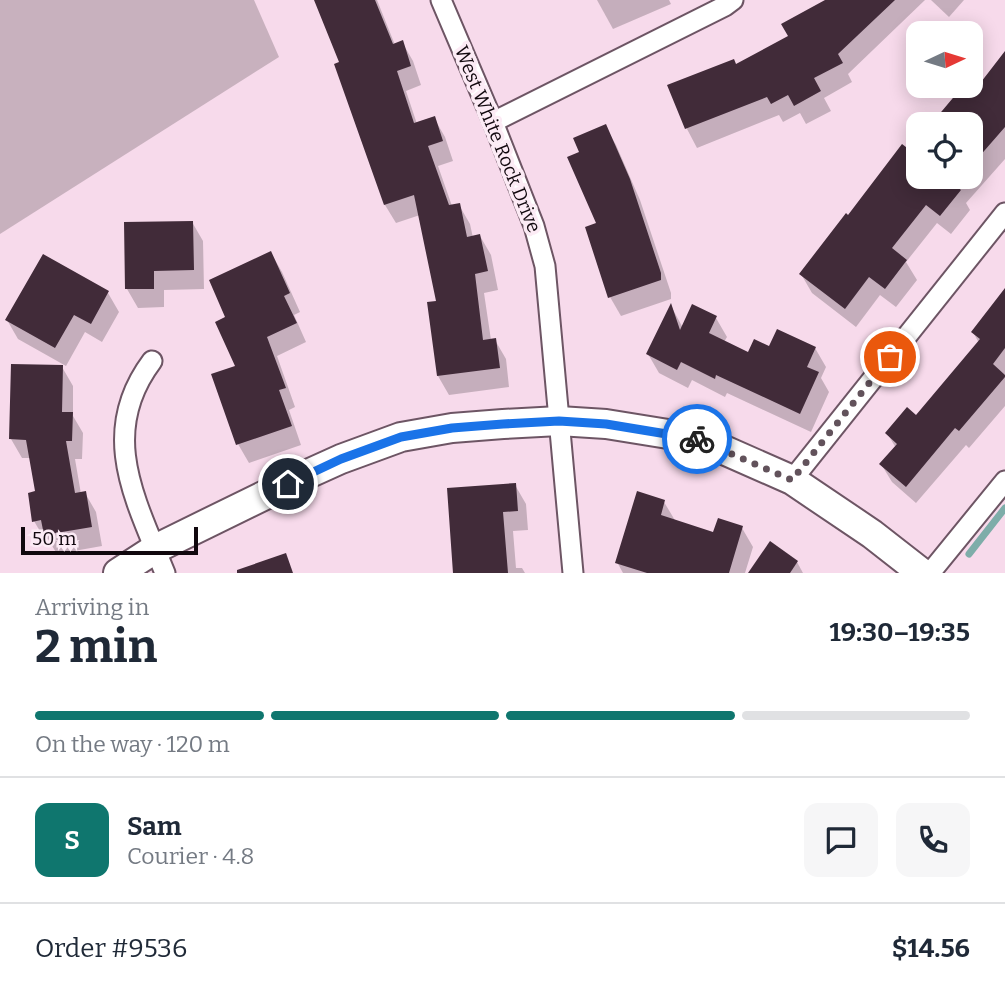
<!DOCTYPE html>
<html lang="en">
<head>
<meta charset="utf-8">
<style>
	:root { --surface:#fff; --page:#f6f6f7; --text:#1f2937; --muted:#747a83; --line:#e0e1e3; --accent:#0f766e }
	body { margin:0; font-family:Bitter,serif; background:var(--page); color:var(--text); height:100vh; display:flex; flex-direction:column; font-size:26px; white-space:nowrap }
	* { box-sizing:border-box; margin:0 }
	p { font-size:23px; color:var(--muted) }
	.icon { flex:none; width:38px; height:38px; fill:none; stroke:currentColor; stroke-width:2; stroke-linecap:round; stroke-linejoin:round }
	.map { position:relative; height:573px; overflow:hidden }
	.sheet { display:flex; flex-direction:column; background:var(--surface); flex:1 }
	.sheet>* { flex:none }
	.needle { width:46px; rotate:86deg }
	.buttons { position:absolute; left:906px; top:21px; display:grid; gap:14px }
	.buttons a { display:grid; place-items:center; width:77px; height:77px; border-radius:14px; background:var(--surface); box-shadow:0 4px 18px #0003; font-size:35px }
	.scale { position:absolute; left:21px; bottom:18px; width:177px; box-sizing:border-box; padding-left:7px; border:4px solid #11080e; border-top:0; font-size:19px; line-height:24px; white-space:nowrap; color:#11080e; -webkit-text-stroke:5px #fcebf5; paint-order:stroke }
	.pin { position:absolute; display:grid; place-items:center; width:60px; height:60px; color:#fff; margin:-30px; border:4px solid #fff; border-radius:50%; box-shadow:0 2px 7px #0007 }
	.courier { position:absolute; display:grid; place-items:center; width:70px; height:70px; margin:-35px; border:5px solid #1a73e8; border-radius:50%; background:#fff; color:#222; box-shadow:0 2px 9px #0007 }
	.headline em { font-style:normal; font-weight:700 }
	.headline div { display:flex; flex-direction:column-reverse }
	.headline { display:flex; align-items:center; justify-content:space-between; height:119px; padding:0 35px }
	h1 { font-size:46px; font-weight:700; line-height:52px }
	.bar { display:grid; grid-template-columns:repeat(4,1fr); gap:10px 7px; align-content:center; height:84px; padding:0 35px }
	.bar i { height:9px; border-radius:5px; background:var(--line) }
	.bar .selected { background:var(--accent) }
	.bar p { grid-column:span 4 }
	.line { display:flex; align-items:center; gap:18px; padding:0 35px; border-top:2px solid var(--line) }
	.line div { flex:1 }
	.round { display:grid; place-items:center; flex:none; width:74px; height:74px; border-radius:14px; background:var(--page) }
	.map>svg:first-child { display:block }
	.green { fill:#c8b1be }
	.shadow { fill:#0003 }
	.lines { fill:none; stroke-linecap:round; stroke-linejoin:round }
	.stream { stroke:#7eada9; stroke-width:7 }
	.building { fill:#412b39 }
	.street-casing { stroke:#6d5564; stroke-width:23 }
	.secondary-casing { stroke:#6d5564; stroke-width:32 }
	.street { stroke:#fff; stroke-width:19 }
	.secondary { stroke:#fff; stroke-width:28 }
	.done { stroke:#62525b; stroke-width:7; stroke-dasharray:0 12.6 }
	.route { stroke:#1a73e8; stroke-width:9 }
	.labels { text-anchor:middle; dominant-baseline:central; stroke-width:7; stroke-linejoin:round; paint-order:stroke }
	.street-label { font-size:19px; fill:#11080e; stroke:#fcebf5 }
</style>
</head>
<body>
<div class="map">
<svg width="1005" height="573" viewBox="0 0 1005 573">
	<rect width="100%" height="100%" fill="#f7daeb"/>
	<!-- green -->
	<path class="green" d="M0,0H254L279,57L0,234Z"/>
	<!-- shadow -->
	<g class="shadow">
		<path d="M316,0H377L395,45L402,42L413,61L421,85L406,91L417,124L434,118L445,137L453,161L438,166L452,206L459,205L470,224L473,238L480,236L491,255L498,290L484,293L491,340H495L506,359L509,387L449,395L438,376V302L420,215L396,223L385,205L341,63Z"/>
		<path d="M597,0H669L671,4L613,29Z"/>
		<path d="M828,0H925L848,74L852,82L824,98L831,111L806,124L800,113L783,122L779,115L697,148L687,129L670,86L736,66L790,37Z"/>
		<path d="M931,0H964L949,17Z"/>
		<path d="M1005,54V159L966,203L970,210L951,234L937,223L906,262L917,280L896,307L880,295L856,327L812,293L801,274L848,217L919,141V177H971V124H933L966,86L974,93Z"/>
		<path d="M605,126L616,145L640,200L671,293V299L621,316L610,297L598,224Z"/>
		<path d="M192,222L203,241L204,289L164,290V307L138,308L127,289Z"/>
		<path d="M271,253L282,272L300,312L294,315L306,342L277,356L295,407L289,410L301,445L249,463L238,444L237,367L228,318Z"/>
		<path d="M1005,291V406L969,448L966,445L916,503L892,482L881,464L896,448L887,433L916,417L979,343L973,332Z"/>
		<path d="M108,293L119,312L102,342L85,332L66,366L18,339L7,320Z"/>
		<path d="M671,306L683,328L716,318L727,337L724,342L749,354L770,348H815L826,367L821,378L829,392L811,432L727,393L725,397L692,380L688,388L659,373L648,354Z"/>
		<path d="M62,367L73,386V416L83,433L82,459H75L81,494L85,493L96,512L102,546L57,554L48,539L45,540L34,521L37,493L31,458H22L11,439Z"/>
		<path d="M515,485L526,504L528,530L513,531L516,568H522L525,573H454Z"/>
		<path d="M664,502L676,522L714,534L742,528L753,547L745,573H623L617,562Z"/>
		<path d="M797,562L803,573H750Z"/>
	</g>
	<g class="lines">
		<!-- stream -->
		<path class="stream" d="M969,554L1005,508"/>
	</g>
	<!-- building -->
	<g class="building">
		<path d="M314,0H375L393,44L403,40L411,66L397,71L414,123L435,116L443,141L428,146L449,205L460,203L467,237L480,234L488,271L475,274L483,340L496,338L500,368L437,376L427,302L436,301L414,195L384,205L334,64L339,62Z"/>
		<path d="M825,0H895L838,54L843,63L814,78L821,91L794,106L788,95L771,104L767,97L685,129L667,85L734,59L736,64L788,36L781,24Z"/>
		<path d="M1005,51V127L971,166V124H931L963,86H978Z"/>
		<path d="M606,124L630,179L661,273V280L608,298L585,227L596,223L567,157L579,152L573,138Z"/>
		<path d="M902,144L919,157V177H962L955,185L961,190L940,216L926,205L892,248L907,260L885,289L869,277L845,309L799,274L846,213L848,215Z"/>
		<path d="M193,221L194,270L154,271V289H125L124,222Z"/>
		<path d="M271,251L290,293L284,296L297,323L267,337L286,388L279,390L292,426L236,445L211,374L235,366L215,322L225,317L209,280Z"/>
		<path d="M43,254L109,291L91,324L74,315L55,348L5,320Z"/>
		<path d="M1005,288V348L993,364L1005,375V377L959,431L955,428L906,487L879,464L897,444L885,433L907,407L916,415L980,339L971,332Z"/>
		<path d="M671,303L680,330L692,304L717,316L709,333L748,352L754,339L769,346L777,329L816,347L807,367L819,372L800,414L716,375L715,379L681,362L677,370L646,354Z"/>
		<path d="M11,364L63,365L62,412H73L72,441H66L75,493L86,491L92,527L44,535L41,520L32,522L28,493L35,491L26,440L9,439Z"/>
		<path d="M516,483L518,511L503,512L508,573H453L447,488Z"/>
		<path d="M637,491L665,500L661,515L713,532L718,518L743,526L729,573H647L615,563Z"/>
		<path d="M770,541L798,561L790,573H748Z"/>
		<path d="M286,553L293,573H237V570Z"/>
	</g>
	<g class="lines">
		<!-- street casing -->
		<g class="street-casing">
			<g id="street">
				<path d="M441,0L493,122L534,226L545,266L573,573"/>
				<path d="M493,122L725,6L733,0"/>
				<path d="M152,361C98,433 135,499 165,573"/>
				<path d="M792,480L1005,213"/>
				<path d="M930,573L1005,481"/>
			</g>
		</g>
		<!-- secondary casing -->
		<g class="secondary-casing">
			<path id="secondary" d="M118,573L155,549L310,473L341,459L401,437L452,428L503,424L559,421L606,424L699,439L792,480L872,534L922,573"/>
		</g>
		<!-- street -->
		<use href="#street" class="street"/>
		<!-- secondary -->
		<use href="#secondary" class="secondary"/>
	</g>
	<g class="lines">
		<!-- done -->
		<path class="done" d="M697,439L792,480L890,357"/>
		<!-- route -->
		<path class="route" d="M288,484L341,459L401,437L452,428L503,424L559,421L606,424L697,439"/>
	</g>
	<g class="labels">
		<!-- street labels -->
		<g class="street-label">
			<text transform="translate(498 139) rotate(68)">West White Rock Drive</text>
		</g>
	</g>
</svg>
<div class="buttons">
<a><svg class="needle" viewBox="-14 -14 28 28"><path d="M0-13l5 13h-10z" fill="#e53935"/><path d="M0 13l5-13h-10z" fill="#747a83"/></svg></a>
<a><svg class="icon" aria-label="locate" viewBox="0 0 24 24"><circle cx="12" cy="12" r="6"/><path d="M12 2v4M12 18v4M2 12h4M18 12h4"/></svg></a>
</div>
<div class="scale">50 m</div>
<div class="pin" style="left:890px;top:357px;background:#ea580c"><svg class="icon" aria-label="bag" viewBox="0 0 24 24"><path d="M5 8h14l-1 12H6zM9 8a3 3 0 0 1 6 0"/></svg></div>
<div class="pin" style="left:288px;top:484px;background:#1f2937"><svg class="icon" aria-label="home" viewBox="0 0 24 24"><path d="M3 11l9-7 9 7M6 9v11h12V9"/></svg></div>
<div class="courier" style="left:697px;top:439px"><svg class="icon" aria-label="bike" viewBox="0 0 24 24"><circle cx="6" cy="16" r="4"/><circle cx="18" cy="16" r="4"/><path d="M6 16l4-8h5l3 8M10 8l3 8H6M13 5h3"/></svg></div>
</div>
<section class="sheet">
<div class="headline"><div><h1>2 min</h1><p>Arriving in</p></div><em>19:30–19:35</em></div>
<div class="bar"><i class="selected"></i><i class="selected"></i><i class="selected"></i><i></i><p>On the way · 120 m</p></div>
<div class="line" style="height:126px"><b class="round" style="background:var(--accent);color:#fff">S</b><div><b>Sam</b><p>Courier · 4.8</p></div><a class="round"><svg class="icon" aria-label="chat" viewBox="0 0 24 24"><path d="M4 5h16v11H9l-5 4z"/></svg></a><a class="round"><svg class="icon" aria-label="phone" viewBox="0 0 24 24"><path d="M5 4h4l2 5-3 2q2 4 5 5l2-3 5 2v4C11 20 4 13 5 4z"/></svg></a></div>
<div class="line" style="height:91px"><div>Order #9536</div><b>$14.56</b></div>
</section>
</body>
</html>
